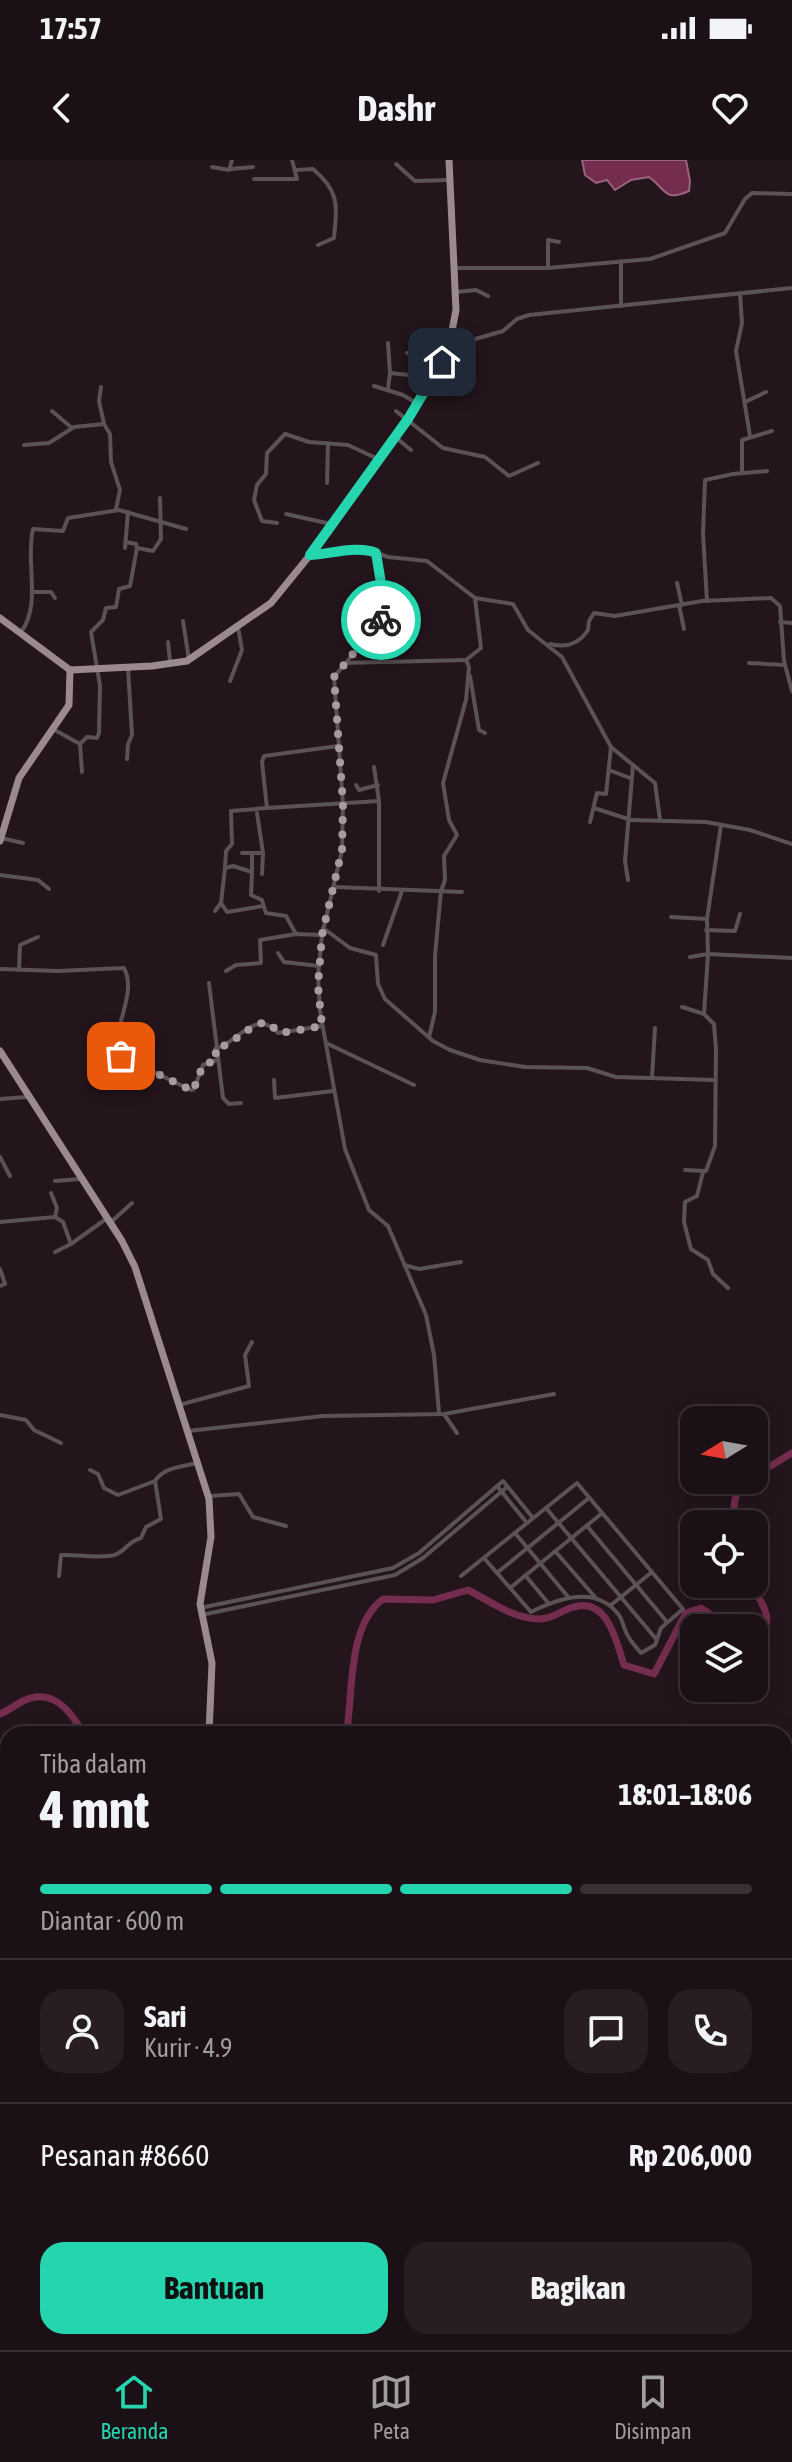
<!DOCTYPE html>
<html lang="id">
<head>
<meta charset="utf-8">
<style>
	:root { --surface:#1b1015; --page:#281e22; --text:#f1f3f6; --muted:#a09da0; --line:#393034; --accent:#24d5ae }
	body { margin:0; font-family:"Asap Condensed",sans-serif; background:var(--page); color:var(--text); height:100vh; display:flex; flex-direction:column; font-size:30px; white-space:nowrap }
	* { box-sizing:border-box; margin:0 }
	p { font-size:26px; color:var(--muted) }
	.icon { flex:none; width:44px; height:44px; fill:none; stroke:currentColor; stroke-width:2; stroke-linecap:round; stroke-linejoin:round }
	.map { position:relative; flex:1; overflow:hidden }
	.details { position:absolute; left:0px; top:1566px; width:792px; height:624px; display:flex; flex-direction:column; background:var(--surface); border-radius:24px 24px 0 0; box-shadow:0 4px 20px #0003,0 0 0 2px var(--line) }
	.details>* { flex:none }
	.needle { width:52px; rotate:259deg }
	.tools { position:absolute; left:680px; top:1246px; display:grid; gap:16px }
	.tools a { display:grid; place-items:center; width:88px; height:88px; border-radius:16px; background:var(--surface); box-shadow:0 4px 20px #0003,0 0 0 2px var(--line); font-size:40px }
	.pin { position:absolute; display:grid; place-items:center; width:68px; height:68px; color:#fff; margin:-34px; border-radius:16px; box-shadow:0 4px 12px #0006 }
	.courier { position:absolute; display:grid; place-items:center; width:80px; height:80px; margin:-40px; border:6px solid #24d5ae; border-radius:50%; background:#fff; color:#222; box-shadow:0 2px 10px #0007 }
	.summary em { font-style:normal; font-weight:700 }
	.summary div { display:flex; flex-direction:column-reverse }
	.summary { display:flex; align-items:center; justify-content:space-between; height:136px; padding:0 40px }
	h1 { font-size:52px; font-weight:700; line-height:60px }
	.bar { display:grid; grid-template-columns:repeat(4,1fr); gap:12px 8px; align-content:center; height:96px; padding:0 40px }
	.bar i { height:10px; border-radius:6px; background:var(--line) }
	.bar .selected { background:var(--accent) }
	.bar p { grid-column:span 4 }
	.line { display:flex; align-items:center; gap:20px; padding:0 40px; border-top:2px solid var(--line) }
	.line div { flex:1 }
	.round { display:grid; place-items:center; flex:none; width:84px; height:84px; border-radius:24px; background:var(--page) }
	.action { display:flex; gap:16px; margin-top:auto; padding:16px 40px }
	.action a { flex:1; height:92px; border-radius:24px; background:var(--accent); color:#111; font-size:32px; font-weight:700; line-height:92px; text-align:center }
	.action a+a { background:var(--page); color:var(--text) }
	.status { display:flex; justify-content:space-between; align-items:center; height:56px; padding:0 40px; background:var(--surface); direction:ltr }
	.status svg { height:22px; fill:currentColor }
	header { display:flex; justify-content:space-between; align-items:center; height:104px; padding:0 40px; background:var(--surface); font-size:36px; font-weight:700 }
	.tab-bar { display:flex; justify-content:space-around; align-items:center; height:112px; border-top:2px solid var(--line); background:var(--surface); font-size:22px; color:var(--muted) }
	.tab-bar a { display:grid; justify-items:center; gap:4px }
	.tab-bar .selected { color:var(--accent) }
	.map>svg:first-child { display:block }
	.water { fill:#742d4f; stroke:#99647d; stroke-width:2 }
	.lines { fill:none; stroke-linecap:round; stroke-linejoin:round }
	.stream { stroke:#99647d; stroke-width:2 }
	.river { stroke:#742d4f; stroke-width:7 }
	.minor { stroke:#5a5255; stroke-width:4 }
	.primary { stroke:#9a8990; stroke-width:7 }
	.done { stroke:#a79ba0; stroke-width:8; stroke-dasharray:0 14.4 }
	.route { stroke:#24d5ae; stroke-width:10 }
</style>
</head>
<body>
<div class="status"><b>17:57</b><svg viewBox="0 0 49 12"><path d="M0 12V9h3v3zM5 12V6h3v6zM10 12V3h3v9zM15 12V0h3v12zM26 1h20v11H26zM47 4h2v5h-2z"/></svg></div>
<header><svg class="icon" aria-label="back" viewBox="0 0 24 24"><path d="M15 5l-7 7 7 7"/></svg>Dashr<svg class="icon" aria-label="heart" viewBox="0 0 24 24"><path d="M12 20l-8-8c-3-5 5-10 8-4 3-6 11-1 8 4z"/></svg></header>
<div class="map">
<svg width="792" height="2190" viewBox="0 0 792 2190">
	<rect width="100%" height="100%" fill="#24151c"/>
	<!-- water -->
	<path class="water" d="M582,0H686L690,21L689,31C664,42 667,30 649,17L631,20L615,30L607,20L596,23L585,15Z"/>
	<g class="lines">
		<!-- stream -->
		<path class="stream" d="M784,1617L792,1608"/>
		<!-- river -->
		<g class="river">
			<path d="M754,1316L792,1293"/>
			<path d="M736,1364C732,1347 733,1331 748,1320"/>
			<path d="M750,1424C763,1443 778,1464 754,1481"/>
			<path d="M0,1554C8,1551 15,1545 23,1541C52,1527 70,1550 84,1574"/>
			<path d="M341,1574L347,1570C353,1529 348,1465 383,1439L433,1440L468,1430C490,1441 512,1458 537,1459C553,1460 564,1448 578,1446C609,1441 617,1484 624,1505L654,1514L686,1453L701,1448L713,1456L719,1468"/>
		</g>
		<!-- minor -->
		<g class="minor">
			<path d="M396,4L415,21L450,20"/>
			<path d="M212,7L229,10L232,0"/>
			<path d="M231,9L253,7"/>
			<path d="M296,10L313,9C340,32 337,45 334,78L318,85"/>
			<path d="M254,19H297L292,0"/>
			<path d="M621,101V146"/>
			<path d="M454,108H548L650,99L725,73L745,39L752,33L792,34"/>
			<path d="M548,108V80L559,82"/>
			<path d="M456,132L476,130L488,136"/>
			<path d="M740,134L742,163L736,191L750,276"/>
			<path d="M388,183L390,213L409,215L425,227"/>
			<path d="M451,186L503,171L517,159L529,155L792,128"/>
			<path d="M407,193L440,201"/>
			<path d="M374,226L403,235L418,244"/>
			<path d="M101,227L99,241L104,264"/>
			<path d="M388,229L390,213"/>
			<path d="M745,242L766,232"/>
			<path d="M52,251L72,268"/>
			<path d="M396,251L443,288L485,297L509,316L538,303"/>
			<path d="M395,277L411,290"/>
			<path d="M24,285L49,283L74,267L104,264L110,274L111,302L120,330L116,349"/>
			<path d="M742,313V280L772,271"/>
			<path d="M327,323L328,283"/>
			<path d="M286,354L331,364"/>
			<path d="M277,363L262,361L254,340L257,325L266,314L267,293L285,274L309,282L348,285L378,299"/>
			<path d="M126,382L136,384L137,388"/>
			<path d="M125,388L128,352"/>
			<path d="M312,394L371,391L388,397L427,401L475,438L513,444L528,470L562,497L611,587L655,623L660,660"/>
			<path d="M378,395L383,458L334,517L343,644L342,690L322,775L318,815L320,851L345,989L369,1050L388,1066L426,1155L434,1195L439,1253"/>
			<path d="M677,423L682,445"/>
			<path d="M32,432H51L55,438"/>
			<path d="M707,441L703,374L705,320L733,314L767,311"/>
			<path d="M679,445L684,469"/>
			<path d="M183,461L189,500"/>
			<path d="M780,462L792,463"/>
			<path d="M21,472C42,445 25,400 33,369L63,371L68,358L119,350L186,369"/>
			<path d="M168,482L170,502"/>
			<path d="M550,484C566,488 579,484 588,470L589,461L594,453L615,456L702,441L771,438L780,446L784,501L792,531"/>
			<path d="M343,503L466,500"/>
			<path d="M749,503L785,505"/>
			<path d="M470,516L479,570L485,573"/>
			<path d="M230,521L242,490L238,467"/>
			<path d="M53,569L80,584L82,612"/>
			<path d="M80,584L87,577L97,578L99,573L100,526L91,472L103,460L106,448L116,447L119,429L130,426L137,388L153,391L161,379L160,338"/>
			<path d="M127,599L128,584L132,575L128,508"/>
			<path d="M374,607L379,641"/>
			<path d="M609,610L630,618"/>
			<path d="M356,625L359,630L378,625"/>
			<path d="M267,648L379,641V731"/>
			<path d="M594,648L628,659"/>
			<path d="M257,653L263,693L262,714"/>
			<path d="M630,660L706,662L750,670L792,684"/>
			<path d="M590,662L597,633L606,634L611,587"/>
			<path d="M1,678L23,683"/>
			<path d="M242,693H263"/>
			<path d="M225,707L226,691L232,684L231,651L267,648L262,602L264,596L338,586"/>
			<path d="M252,712V694"/>
			<path d="M0,715L38,720L49,729"/>
			<path d="M628,720L625,701L633,605"/>
			<path d="M335,727L462,732"/>
			<path d="M221,743L225,708L233,706L252,712L251,735L262,740L266,753L286,756L296,774"/>
			<path d="M215,751L221,743L227,752L263,746"/>
			<path d="M671,757L707,759"/>
			<path d="M323,768L350,788L376,795L378,824L385,839L433,881L450,890L480,900L525,907L587,908L616,917L714,920"/>
			<path d="M706,770L735,771L740,754"/>
			<path d="M383,785L402,731"/>
			<path d="M278,793L284,802L319,806"/>
			<path d="M690,797L708,794L792,798"/>
			<path d="M0,809L58,811L124,808C138,834 111,867 119,895L191,930L194,929L203,905L217,900"/>
			<path d="M19,810L20,785L38,777"/>
			<path d="M226,811L236,805L261,803L260,780L296,774L322,775"/>
			<path d="M209,823L223,938L229,944L241,943"/>
			<path d="M682,847L704,854L708,794L707,759L721,665"/>
			<path d="M429,877L435,852V796L441,731L445,720L444,696L457,675L449,660L443,623L466,540L469,507L466,500L481,488L475,438"/>
			<path d="M326,883L414,925"/>
			<path d="M215,889C238,883 256,847 278,873L322,866"/>
			<path d="M652,917L655,868"/>
			<path d="M274,920L275,938L333,931"/>
			<path d="M0,939L27,937"/>
			<path d="M0,997L10,1016"/>
			<path d="M685,1010L706,1011L715,986L716,889L714,864L704,854"/>
			<path d="M703,1012L697,1036L685,1042L684,1062L691,1089L708,1100L713,1114L728,1128"/>
			<path d="M55,1021L80,1019"/>
			<path d="M51,1033L57,1048L55,1057"/>
			<path d="M0,1062L55,1057L63,1062L71,1084L106,1059"/>
			<path d="M111,1062L132,1043"/>
			<path d="M55,1092L71,1084"/>
			<path d="M404,1105L419,1109L461,1102"/>
			<path d="M0,1126L5,1124L0,1109"/>
			<path d="M179,1245L249,1226L245,1195L252,1182"/>
			<path d="M444,1254L457,1273"/>
			<path d="M0,1255L26,1260L34,1270L61,1283"/>
			<path d="M188,1271L323,1256L444,1254L554,1234"/>
			<path d="M90,1310L98,1314L104,1328L118,1335L155,1321"/>
			<path d="M497,1326L527,1363"/>
			<path d="M210,1336L239,1334L253,1357L286,1366"/>
			<path d="M546,1348L657,1480"/>
			<path d="M587,1366L667,1462"/>
			<path d="M515,1373L569,1438"/>
			<path d="M555,1391L595,1437"/>
			<path d="M498,1412L589,1338"/>
			<path d="M525,1415L549,1444"/>
			<path d="M59,1416L61,1395C79,1394 97,1399 114,1395C125,1392 127,1382 141,1378L146,1367L161,1359L155,1321C164,1307 181,1307 197,1303"/>
			<path d="M461,1416C500,1385 538,1354 577,1323L683,1449L661,1468L655,1485L641,1493C636,1487 629,1480 626,1472C623,1466 623,1461 619,1455C596,1425 559,1438 531,1452L484,1398"/>
			<path d="M510,1428L601,1354"/>
			<path d="M611,1445L652,1412"/>
			<path d="M200,1448L393,1408L419,1393L503,1321L533,1358"/>
			<path d="M201,1455L395,1415L423,1398L507,1327"/>
			<path d="M0,1988L3,1982"/>
			<path d="M791,2008L792,2014"/>
			<path d="M0,2030L8,2027"/>
			<path d="M0,2043L8,2047"/>
			<path d="M784,2089L792,2087"/>
			<path d="M56,2182H89"/>
			<path d="M282,2182L283,2190"/>
			<path d="M498,2182L505,2190"/>
			<path d="M642,2182V2190"/>
			<path d="M121,2183L122,2182"/>
			<path d="M583,2190L590,2182"/>
		</g>
		<!-- primary -->
		<g class="primary">
			<path d="M0,458L70,510"/>
			<path d="M70,510L152,506L187,501L271,443L310,395L418,244L449,186L456,150L449,0"/>
			<path d="M0,681L19,618L69,545L70,510"/>
			<path d="M0,891L122,1081L135,1107L209,1339L211,1377L200,1444L212,1503L209,1574"/>
			<path d="M147,2182L155,2190"/>
		</g>
	</g>
	<g class="lines">
		<!-- done -->
		<path class="done" d="M121,896L193,931L203,905L217,900L215,889C235,884 245,867 266,862L281,873L322,866L318,826L322,775L342,690L343,644L334,517L381,460"/>
		<!-- route -->
		<path class="route" d="M381,460V423L376,393C359,385 330,394 310,395L408,259L442,202"/>
	</g>
</svg>
<div class="tools">
<a><svg class="needle" viewBox="-14 -14 28 28"><path d="M0-13l5 13h-10z" fill="#e53935"/><path d="M0 13l5-13h-10z" fill="#a09da0"/></svg></a>
<a><svg class="icon" aria-label="locate" viewBox="0 0 24 24"><circle cx="12" cy="12" r="6"/><path d="M12 2v4M12 18v4M2 12h4M18 12h4"/></svg></a>
<a><svg class="icon" aria-label="layers" viewBox="0 0 24 24"><path d="M12 4l9 5-9 5-9-5zM3 14l9 5 9-5"/></svg></a>
</div>
<div class="pin" style="left:121px;top:896px;background:#ea580c"><svg class="icon" aria-label="bag" viewBox="0 0 24 24"><path d="M5 8h14l-1 12H6zM9 8a3 3 0 0 1 6 0"/></svg></div>
<div class="pin" style="left:442px;top:202px;background:#1f2937"><svg class="icon" aria-label="home" viewBox="0 0 24 24"><path d="M3 11l9-7 9 7M6 9v11h12V9"/></svg></div>
<div class="courier" style="left:381px;top:460px"><svg class="icon" aria-label="bike" viewBox="0 0 24 24"><circle cx="6" cy="16" r="4"/><circle cx="18" cy="16" r="4"/><path d="M6 16l4-8h5l3 8M10 8l3 8H6M13 5h3"/></svg></div>
<section class="details">
<div class="summary"><div><h1>4 mnt</h1><p>Tiba dalam</p></div><em>18:01–18:06</em></div>
<div class="bar"><i class="selected"></i><i class="selected"></i><i class="selected"></i><i></i><p>Diantar · 600 m</p></div>
<div class="line" style="height:144px"><a class="round"><svg class="icon" aria-label="person" viewBox="0 0 24 24"><circle cx="12" cy="8" r="4"/><path d="M4 21q1-7 8-7t8 7"/></svg></a><div><b>Sari</b><p>Kurir · 4.9</p></div><a class="round"><svg class="icon" aria-label="chat" viewBox="0 0 24 24"><path d="M4 5h16v11H9l-5 4z"/></svg></a><a class="round"><svg class="icon" aria-label="phone" viewBox="0 0 24 24"><path d="M5 4h4l2 5-3 2q2 4 5 5l2-3 5 2v4C11 20 4 13 5 4z"/></svg></a></div>
<div class="line" style="height:104px"><div>Pesanan #8660</div><b>Rp 206,000</b></div>
<div class="action"><a>Bantuan</a><a>Bagikan</a></div>
</section>
</div>
<nav class="tab-bar">
<a class="selected"><svg class="icon" aria-label="home" viewBox="0 0 24 24"><path d="M3 11l9-7 9 7M6 9v11h12V9"/></svg>Beranda</a>
<a><svg class="icon" aria-label="map" viewBox="0 0 24 24"><path d="M3 6l6-2 6 2 6-2v14l-6 2-6-2-6 2zM9 4v14M15 6v14"/></svg>Peta</a>
<a><svg class="icon" aria-label="saved" viewBox="0 0 24 24"><path d="M7 4h10v16l-5-4-5 4z"/></svg>Disimpan</a>
</nav>
</body>
</html>
